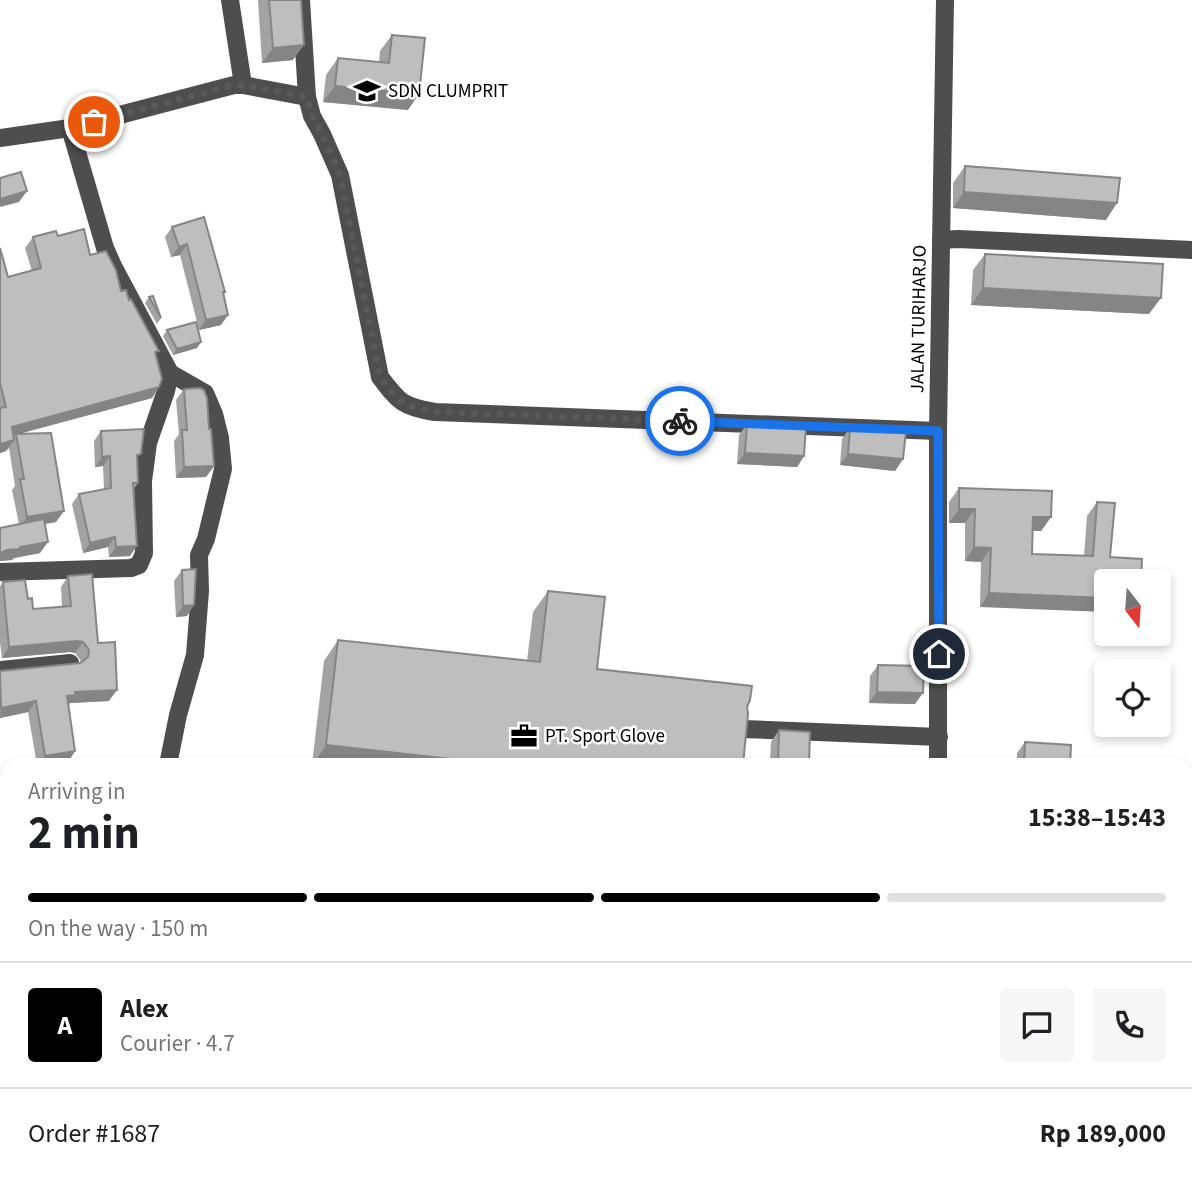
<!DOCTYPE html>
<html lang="en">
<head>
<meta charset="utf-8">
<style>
	:root { --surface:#fff; --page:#f6f6f6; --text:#202124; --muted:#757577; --line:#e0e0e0; --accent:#000 }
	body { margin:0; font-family:"Source Sans 3",sans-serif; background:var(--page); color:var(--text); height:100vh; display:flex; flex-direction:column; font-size:26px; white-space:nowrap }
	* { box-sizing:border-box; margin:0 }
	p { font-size:23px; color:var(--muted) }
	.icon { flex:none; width:38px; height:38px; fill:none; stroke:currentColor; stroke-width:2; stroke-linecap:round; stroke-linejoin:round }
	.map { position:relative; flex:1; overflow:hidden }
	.side { position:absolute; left:0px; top:758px; width:1194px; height:436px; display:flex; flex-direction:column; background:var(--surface); border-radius:21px 21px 0 0; box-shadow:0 4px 10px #0003 }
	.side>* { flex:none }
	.needle { width:46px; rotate:163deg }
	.controls { position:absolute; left:1094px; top:569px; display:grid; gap:14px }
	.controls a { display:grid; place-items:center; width:77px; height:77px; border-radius:7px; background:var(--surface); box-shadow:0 4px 10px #0003; font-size:35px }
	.pin { position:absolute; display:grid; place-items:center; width:60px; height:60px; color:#fff; margin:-30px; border:4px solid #fff; border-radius:50%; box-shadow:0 2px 7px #0007 }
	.courier { position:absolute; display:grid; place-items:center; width:70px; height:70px; margin:-35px; border:5px solid #1a73e8; border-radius:50%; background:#fff; color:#222; box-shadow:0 2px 9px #0007 }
	.head em { font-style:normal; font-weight:700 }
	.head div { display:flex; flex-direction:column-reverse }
	.head { display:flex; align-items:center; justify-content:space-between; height:119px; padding:0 28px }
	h1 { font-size:46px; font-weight:700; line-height:52px }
	.bar { display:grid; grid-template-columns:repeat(4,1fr); gap:10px 7px; align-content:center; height:84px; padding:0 28px }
	.bar i { height:9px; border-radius:5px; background:var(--line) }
	.bar .current { background:var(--accent) }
	.bar p { grid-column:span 4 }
	.line { display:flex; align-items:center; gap:18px; padding:0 28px; border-top:2px solid var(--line) }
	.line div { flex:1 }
	.round { display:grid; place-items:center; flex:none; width:74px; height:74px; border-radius:7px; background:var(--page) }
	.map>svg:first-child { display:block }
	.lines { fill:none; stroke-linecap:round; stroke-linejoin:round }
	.minor { stroke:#4e4e4e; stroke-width:18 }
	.wall { fill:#a3a3a3 }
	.shaded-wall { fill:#858585 }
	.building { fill:#bebebe; stroke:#858585; stroke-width:2 }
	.done { stroke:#595959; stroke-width:7; stroke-dasharray:0 12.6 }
	.route { stroke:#1a73e8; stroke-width:9 }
	.labels { text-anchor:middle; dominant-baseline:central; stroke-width:5; stroke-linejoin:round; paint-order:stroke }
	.poi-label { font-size:19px; fill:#000; stroke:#fff; text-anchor:start }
	.street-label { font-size:19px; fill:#000; stroke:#fff }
</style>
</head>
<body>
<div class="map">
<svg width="1192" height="1192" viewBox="0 0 1192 1192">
	<rect width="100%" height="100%" fill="#fff"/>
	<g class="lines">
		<!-- minor -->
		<g class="minor">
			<path d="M230,0L243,85"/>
			<path d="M301,0L307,97L312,116L322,134L340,175L380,377C399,402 403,407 435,412L938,431"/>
			<path d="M0,138L70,128L234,85H243L307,97"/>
			<path d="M941,240L958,239L1192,250"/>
			<path d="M0,572L131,568L139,565L144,553L143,481L148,443L166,391L170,373L113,266L105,248L70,128"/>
			<path d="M0,670L70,663"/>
			<path d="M743,729L939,737"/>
			<path d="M168,765L178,715L195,655L200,591L199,555L206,539L223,469L220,438L214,414L205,393L170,373"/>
			<path d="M938,765V431L945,0"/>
			<path d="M140,1192V1186"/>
			<path d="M925,1192V1186"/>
		</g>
	</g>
	<!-- wall -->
	<g class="wall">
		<path d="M258,0H301L293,60L262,63Z"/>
		<path d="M392,35L408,110L323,102L326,75L338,58L379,62L380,51Z"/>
		<path d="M965,166L1106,220L953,208V183Z"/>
		<path d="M172,227L225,292L224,294L221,325L199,330L180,255L171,257L165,237Z"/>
		<path d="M58,236L90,255L129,300L156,355L159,387L152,398L17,434L56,522L45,524L40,553L14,558L12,560L0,561V528L19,524L12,490L15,486L9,448L6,451L0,453V248L8,277L32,271L25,248L33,237Z"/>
		<path d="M985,254L1149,314L971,305L973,270Z"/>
		<path d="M149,297L161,318L157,324L145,303Z"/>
		<path d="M167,330L197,348L173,355L163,336Z"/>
		<path d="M184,389L209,429L214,466L206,477L176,478L174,441L179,434L176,400Z"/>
		<path d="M747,424L804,456L797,467L737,464L739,435Z"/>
		<path d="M850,428L903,459L895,471L840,465L842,439Z"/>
		<path d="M101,431L137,460L138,483L133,490L130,556L109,557L108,547L83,553L72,504L79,494L104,489L103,466L95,467L94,441Z"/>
		<path d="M959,488L1051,517L1041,531H1033L1032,554L1084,556L1087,516L1097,502L1110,557L980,607L981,562L965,561V523H949V502Z"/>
		<path d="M182,570L187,616L176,617L174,581Z"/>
		<path d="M68,576L98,643L109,701L70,703L68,706L75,751L68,762L51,765H37L28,712L0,718V671L80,663L81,661L75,653L70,652L2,658L0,643V586L3,582L28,599L33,609L62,607L61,587Z"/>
		<path d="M548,591L597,669L747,707L743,765H312L324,661L338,640L527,661L533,612Z"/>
		<path d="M878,665L915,704L869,703L870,676Z"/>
		<path d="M779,730L809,765H770L771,742Z"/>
		<path d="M1025,742L1070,765H1017V753Z"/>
		<path d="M7,911V1032L0,1033V986L2,983L6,982L2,946Z"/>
		<path d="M7,1094V1145L0,1143V1112H4L3,1100Z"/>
		<path d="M212,1186H259L260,1192H211Z"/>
	</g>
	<!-- shaded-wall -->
	<g class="shaded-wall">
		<path d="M304,45L293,60L262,63L273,48Z"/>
		<path d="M335,86L419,94L408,110L323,102Z"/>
		<path d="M27,191L19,202L0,207V199Z"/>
		<path d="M964,192L1117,203L1106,220L953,208Z"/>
		<path d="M187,244L180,255L171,257L179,247Z"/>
		<path d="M983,288L1161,298L1149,314L971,305Z"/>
		<path d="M228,315L221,325L199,330L206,320Z"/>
		<path d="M201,342L197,348L173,355L177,349Z"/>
		<path d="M159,387L152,398L4,438L12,427Z"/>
		<path d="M14,440L6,451L0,453V444Z"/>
		<path d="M745,453L804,456L797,467L737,464Z"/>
		<path d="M848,454L903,459L895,471L840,465Z"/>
		<path d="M110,456L103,466L95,467L102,457Z"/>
		<path d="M214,466L206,477L176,478L184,467Z"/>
		<path d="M959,509H975L965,523H949Z"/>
		<path d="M64,511L56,522L19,528L27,517Z"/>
		<path d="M1033,517H1051L1041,531H1023Z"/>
		<path d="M115,537L108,547L83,553L90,543Z"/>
		<path d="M48,542L40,553L14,558L12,560L0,561V553L7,550Z"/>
		<path d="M137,546L130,556L109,557L116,547Z"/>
		<path d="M974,547L991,548L981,562L965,561Z"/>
		<path d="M989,593L1106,598V612L980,607Z"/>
		<path d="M194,605L187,616L176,617L183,606Z"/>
		<path d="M77,641L83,642L75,653L70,652L2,658L9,647Z"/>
		<path d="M117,690L109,701L70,703L68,706L67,696L75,692Z"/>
		<path d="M877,692L923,693L915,704L869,703Z"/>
		<path d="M36,701L28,712L0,718L1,708Z"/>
		<path d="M326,745L504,765H313Z"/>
		<path d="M75,751L68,762L51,765H39L45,756Z"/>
		<path d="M7,830V839L6,840L0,842V832Z"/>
		<path d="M7,935V938L2,946H0V936Z"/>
		<path d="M6,1022L7,1032L0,1033V1031Z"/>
		<path d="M7,1131V1142L6,1144L0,1143V1135Z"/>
	</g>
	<!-- building -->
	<g class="building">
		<path d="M269,0H301L304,45L273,48Z"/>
		<path d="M392,35L425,38L419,94L335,86L338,58L389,63Z"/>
		<path d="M965,166L1120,178L1117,203L964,192Z"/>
		<path d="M21,172L27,191L0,199V178Z"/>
		<path d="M204,217L225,292H223L228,315L206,320L187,244L179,247L172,227Z"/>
		<path d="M84,229L90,255L106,251L116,270L121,291L126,290L129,300L131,299L159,351L155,352L162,379L159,387L12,427L14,440L0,444V408L6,407L0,383V248L8,277L41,268L33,237L56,231L58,236Z"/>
		<path d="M985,254L1163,264L1161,298L983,288Z"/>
		<path d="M153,296L161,318L149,297Z"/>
		<path d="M196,322L201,342L177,349L167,330Z"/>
		<path d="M200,388L204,390L207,398L209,429H211L214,466L184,467L182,430H187L184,389Z"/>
		<path d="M747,424L806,426L804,456L745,453Z"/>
		<path d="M850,428L906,431L903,459L848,454Z"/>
		<path d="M144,429L141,454L137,455L138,483H133L137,546L116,547L115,537L90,543L79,494L111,488L110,456L102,457L101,431Z"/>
		<path d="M51,433L64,511L27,517L20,479H24L16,434Z"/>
		<path d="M959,488L1052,491L1051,517H1033L1032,554L1093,556L1097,502L1115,503L1110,557L1142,559L1141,581H1106V598L989,593L991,548L974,547L975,509H959Z"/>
		<path d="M44,519L48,542L20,547V549L7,550L0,553V528Z"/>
		<path d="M196,569L194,605L183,606L182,570Z"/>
		<path d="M92,574L98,643L115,642L117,690L75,692L76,695L67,696L75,751L45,756L36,701L1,708L0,671L80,663L88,657L89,650L83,642L77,641L9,647L3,582L25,580L28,599L32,598L33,609L71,606L68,576Z"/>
		<path d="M548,591L605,597L597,669L752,686L750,700L747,707L748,714L743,765H504L326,745L338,640L540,662Z"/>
		<path d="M878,665L924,666L923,693L877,692Z"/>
		<path d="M779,730L810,732L809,765H782V762H778Z"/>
		<path d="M1025,742L1071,745L1070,765H1024Z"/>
		<path d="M5,799L7,807V830L0,832V800Z"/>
		<path d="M7,911V935L0,936V912Z"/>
		<path d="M7,982V1022H6L2,983Z"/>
		<path d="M7,1111V1131L1,1134L0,1112Z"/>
		<path d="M0,1150L7,1154V1186H12L20,1191L27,1189L28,1186H130V1192H0Z"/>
		<path d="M219,1186H259L260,1192H219Z"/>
	</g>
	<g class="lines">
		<!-- done -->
		<path class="done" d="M94,122L234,85H243L307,97L312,116L322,134L340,175L380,377C398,401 404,407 435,412L680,421"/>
		<!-- route -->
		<path class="route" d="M680,421L938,431L939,654"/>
	</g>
	<!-- icons -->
	<defs>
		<g id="school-bare" transform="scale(2.1)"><path d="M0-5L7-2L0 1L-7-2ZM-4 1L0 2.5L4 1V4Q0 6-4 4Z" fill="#000" stroke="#fff" stroke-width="2.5" paint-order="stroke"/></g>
		<g id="office-bare" transform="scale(2.1)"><path d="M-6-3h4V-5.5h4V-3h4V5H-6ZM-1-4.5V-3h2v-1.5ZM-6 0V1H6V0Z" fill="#000" stroke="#fff" stroke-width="2.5" paint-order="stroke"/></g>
	</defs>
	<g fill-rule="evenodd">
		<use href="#school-bare" x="367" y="91"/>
		<use href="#office-bare" x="524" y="736"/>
	</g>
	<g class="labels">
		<!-- poi labels -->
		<g class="poi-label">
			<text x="388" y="91">SDN CLUMPRIT</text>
			<text x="545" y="736">PT. Sport Glove</text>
		</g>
		<!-- street labels -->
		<g class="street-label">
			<text transform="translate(919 319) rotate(-89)">JALAN TURIHARJO</text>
		</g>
	</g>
</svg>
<div class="controls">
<a><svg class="needle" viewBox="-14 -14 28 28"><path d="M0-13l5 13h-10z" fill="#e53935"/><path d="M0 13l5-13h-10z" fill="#757577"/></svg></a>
<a><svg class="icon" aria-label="locate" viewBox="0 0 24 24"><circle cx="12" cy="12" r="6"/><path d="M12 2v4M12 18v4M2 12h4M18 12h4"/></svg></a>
</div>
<div class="pin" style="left:94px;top:122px;background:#ea580c"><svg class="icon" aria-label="bag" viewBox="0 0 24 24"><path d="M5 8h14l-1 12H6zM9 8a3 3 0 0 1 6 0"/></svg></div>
<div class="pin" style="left:939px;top:654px;background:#1f2937"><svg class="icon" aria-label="home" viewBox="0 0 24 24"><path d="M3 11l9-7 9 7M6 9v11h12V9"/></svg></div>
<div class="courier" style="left:680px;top:421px"><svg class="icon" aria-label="bike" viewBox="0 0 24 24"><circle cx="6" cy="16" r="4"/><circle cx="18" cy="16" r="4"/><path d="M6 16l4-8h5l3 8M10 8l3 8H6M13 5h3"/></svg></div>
<section class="side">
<div class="head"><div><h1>2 min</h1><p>Arriving in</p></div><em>15:38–15:43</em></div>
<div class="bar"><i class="current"></i><i class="current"></i><i class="current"></i><i></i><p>On the way · 150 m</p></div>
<div class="line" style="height:126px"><b class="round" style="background:var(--accent);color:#fff">A</b><div><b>Alex</b><p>Courier · 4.7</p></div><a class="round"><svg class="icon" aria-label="chat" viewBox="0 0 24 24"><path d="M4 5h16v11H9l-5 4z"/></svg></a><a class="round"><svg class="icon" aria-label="phone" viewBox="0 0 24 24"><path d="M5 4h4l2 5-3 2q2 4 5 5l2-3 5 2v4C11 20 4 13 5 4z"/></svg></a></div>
<div class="line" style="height:91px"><div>Order #1687</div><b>Rp 189,000</b></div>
</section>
</div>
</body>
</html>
